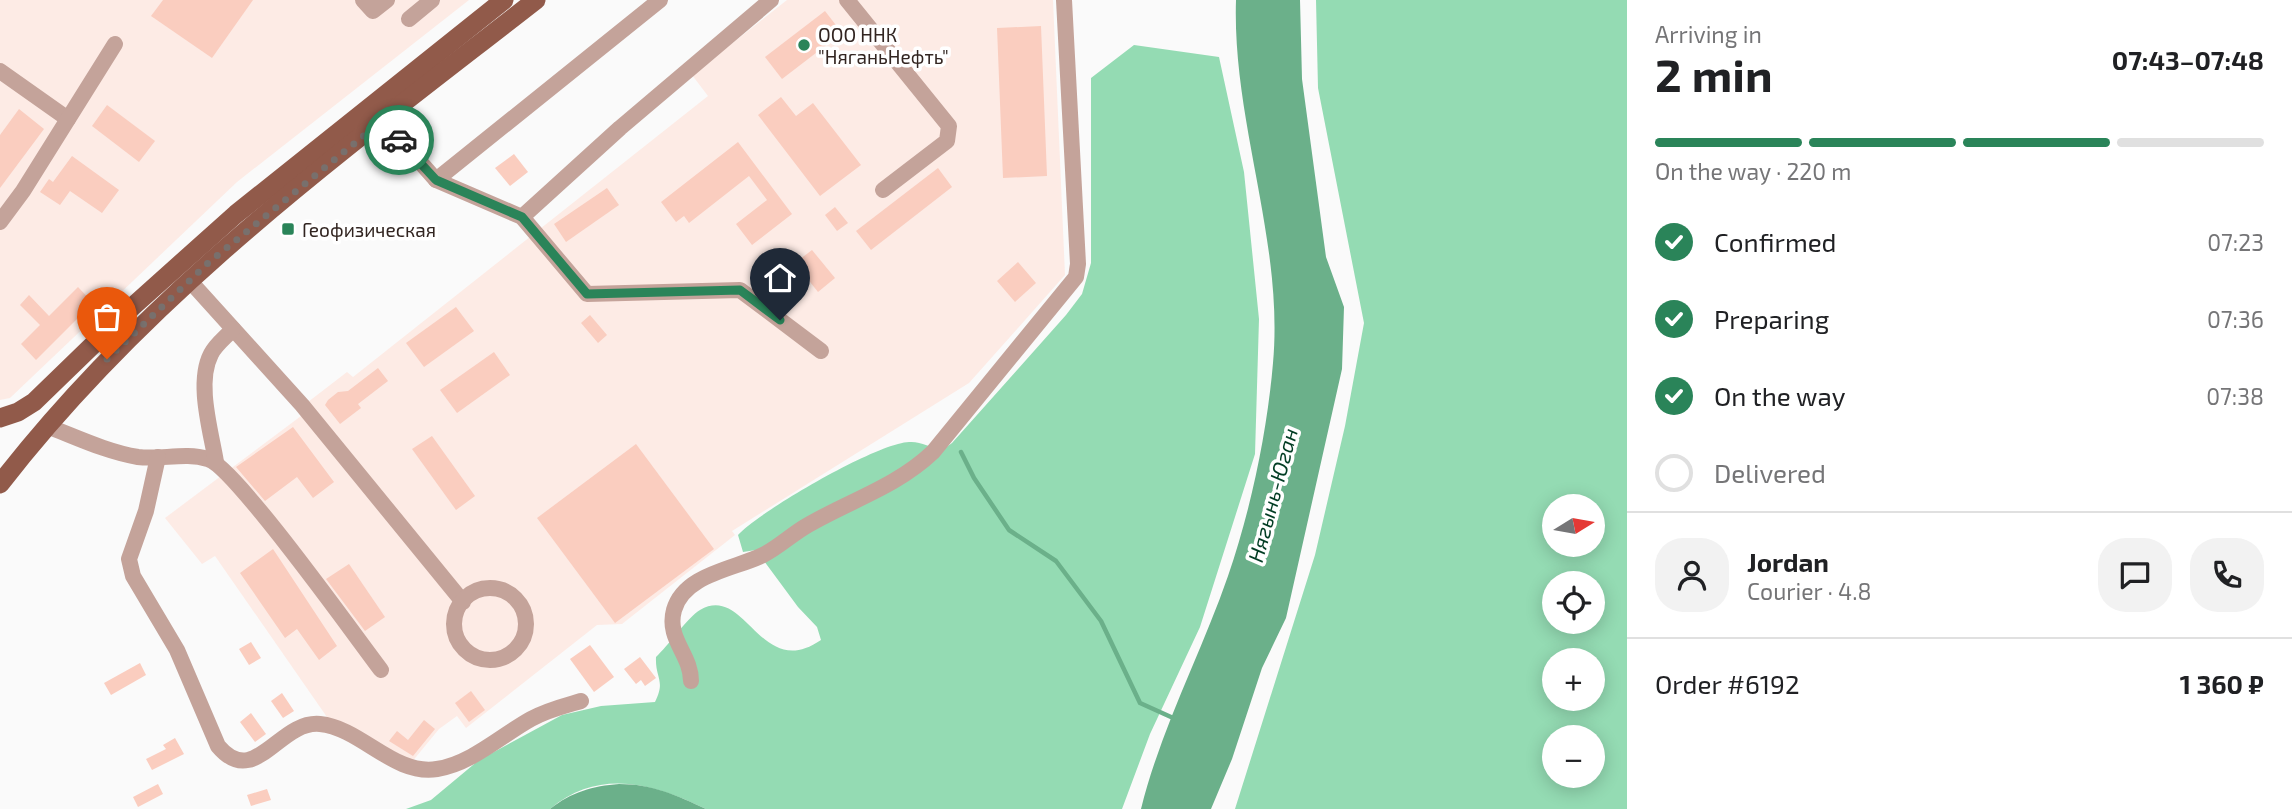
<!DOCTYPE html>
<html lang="en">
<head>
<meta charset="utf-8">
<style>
	:root { --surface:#fff; --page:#f2f2f2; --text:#202124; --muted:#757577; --line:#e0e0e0; --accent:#2a8459 }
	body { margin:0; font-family:"Exo 2",sans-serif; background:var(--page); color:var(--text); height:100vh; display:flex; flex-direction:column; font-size:26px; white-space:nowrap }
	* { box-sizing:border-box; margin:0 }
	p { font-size:23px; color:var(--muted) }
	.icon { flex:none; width:38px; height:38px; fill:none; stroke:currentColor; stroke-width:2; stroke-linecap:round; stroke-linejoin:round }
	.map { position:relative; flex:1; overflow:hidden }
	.side { display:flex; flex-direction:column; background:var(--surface); width:665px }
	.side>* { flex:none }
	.needle { width:46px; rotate:79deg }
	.buttons { position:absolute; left:1542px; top:494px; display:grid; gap:14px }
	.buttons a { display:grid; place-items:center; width:63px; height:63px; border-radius:50%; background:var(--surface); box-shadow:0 4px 18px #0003; font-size:35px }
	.pin { position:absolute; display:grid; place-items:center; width:60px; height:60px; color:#fff; margin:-72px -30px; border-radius:50% 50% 50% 0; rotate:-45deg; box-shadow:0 0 7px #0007 }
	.pin .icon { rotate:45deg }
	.courier { position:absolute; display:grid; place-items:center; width:70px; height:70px; margin:-35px; border:5px solid #2a8459; border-radius:50%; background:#fff; color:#222; box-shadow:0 2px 9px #0007 }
	.head em { font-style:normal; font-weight:700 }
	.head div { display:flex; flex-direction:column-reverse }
	.head { display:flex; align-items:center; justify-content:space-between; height:119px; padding:0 28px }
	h1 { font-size:46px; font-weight:700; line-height:52px }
	.bar { display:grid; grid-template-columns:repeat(4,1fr); gap:10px 7px; align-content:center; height:84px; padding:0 28px }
	.bar i { height:9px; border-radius:5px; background:var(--line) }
	.bar .selected { background:var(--accent) }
	.bar p { grid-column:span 4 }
	.line { display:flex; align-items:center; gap:18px; padding:0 28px; border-top:2px solid var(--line) }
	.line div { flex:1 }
	.round { display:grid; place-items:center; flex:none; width:74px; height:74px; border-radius:28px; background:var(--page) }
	ol { padding:0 28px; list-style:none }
	li { display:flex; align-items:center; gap:21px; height:77px }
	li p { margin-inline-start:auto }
	li .icon { padding:7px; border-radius:50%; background:var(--accent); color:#fff; stroke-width:4 }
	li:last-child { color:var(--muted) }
	li i { width:38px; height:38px; border:4px solid var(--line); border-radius:50% }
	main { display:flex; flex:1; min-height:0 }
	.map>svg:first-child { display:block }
	.built { fill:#fdebe5 }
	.forest { fill:#94dbb3; fill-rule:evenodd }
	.water { fill:#6bb08a }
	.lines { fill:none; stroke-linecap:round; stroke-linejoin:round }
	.stream { stroke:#6bb08a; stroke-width:4.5 }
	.building { fill:#facdbf }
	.minor { stroke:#c4a39a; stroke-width:16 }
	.major { stroke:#915a4a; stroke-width:19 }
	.done { stroke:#78706d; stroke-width:7; stroke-dasharray:0 12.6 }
	.route { stroke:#2a8459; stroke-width:9 }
	.poi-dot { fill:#2a8459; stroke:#fff; stroke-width:2.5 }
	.labels { text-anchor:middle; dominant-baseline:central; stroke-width:7; stroke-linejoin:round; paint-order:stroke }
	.poi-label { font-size:19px; fill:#322521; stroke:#fff; text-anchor:start }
	.water-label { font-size:21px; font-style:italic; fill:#023d24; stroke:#fff }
</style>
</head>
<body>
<main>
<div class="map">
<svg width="1627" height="809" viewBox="0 0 1627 809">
	<rect width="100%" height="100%" fill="#fafafa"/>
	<!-- built -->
	<g class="built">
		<path d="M0,0H469L237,182L10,398L0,400Z"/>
		<path d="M787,0H1053L1065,275L969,383L732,531L735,535L622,624L597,625L466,728L457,716L439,729L411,763L329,720L215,556L202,564L165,518L313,407L308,402L347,372L353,377L708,96L692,75Z"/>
	</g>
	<!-- forest -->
	<g class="forest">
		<path d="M1316,0H1627V809H1235L1315,555L1345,426L1364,323L1318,88ZM1554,506H1592V544H1554ZM1554,583H1592V621H1554ZM1554,660H1592V698H1554ZM1554,737H1592V775H1554Z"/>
		<path d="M1134,45L1219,57L1244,172L1259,319L1255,454L1200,627L1150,734L1122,809H706C654,784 600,767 550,809H406L431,800L479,760L562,715L601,706L655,702C666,680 655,678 656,657C668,646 688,617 700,610C746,583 760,682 821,640L817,627L798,607L756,550L743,552L738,535C760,511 877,443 909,442C920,441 931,447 941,451L952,443L1066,315L1082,294L1091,263V78Z"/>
	</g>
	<!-- water -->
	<g class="water">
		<path d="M1236,0H1300L1302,79L1326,257L1344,307L1342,369L1286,618L1262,668L1232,759L1211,809H1141C1161,728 1201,654 1228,576C1251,509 1267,433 1273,363C1284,241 1232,122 1236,0Z"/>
		<path d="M619,784C652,784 676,795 706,809H550C571,792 593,786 619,784Z"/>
	</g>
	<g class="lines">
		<!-- stream -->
		<path class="stream" d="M961,452L974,478L1009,530L1056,561L1101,621L1140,703L1171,717"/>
	</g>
	<!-- building -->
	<g class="building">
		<path d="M163,0H253L212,58L151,16Z"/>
		<path d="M825,11L842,33L782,79L765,57Z"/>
		<path d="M1041,26L1047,176L1003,178L997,28Z"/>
		<path d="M781,97L796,116L813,103L861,165L820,196L758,115Z"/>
		<path d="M107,105L155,141L139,162L92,126Z"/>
		<path d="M19,109L44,129L0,188V135Z"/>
		<path d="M738,142L792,214L752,245L736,224L767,200L749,176L689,223L684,216L676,222L661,202Z"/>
		<path d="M514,154L528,172L510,186L495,168Z"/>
		<path d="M72,156L119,190L102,213L70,191L60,205L40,192L49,179L53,182Z"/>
		<path d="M938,168L952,187L871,250L856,231Z"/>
		<path d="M607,188L619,205L566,242L554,224Z"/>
		<path d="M835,207L848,223L837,231L825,215Z"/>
		<path d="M812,250L835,278L818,292L795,263Z"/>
		<path d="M1018,262L1036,283L1015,302L997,281Z"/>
		<path d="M78,287L93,303L36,360L21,344L40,325L20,305L29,295L49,316Z"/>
		<path d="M456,307L474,331L424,367L406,343Z"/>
		<path d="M590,315L607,335L598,343L581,323Z"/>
		<path d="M494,352L510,375L457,413L440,390Z"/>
		<path d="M378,368L388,381L358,404L361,408L340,424L325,405L328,400L338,392L348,391Z"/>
		<path d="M293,427L334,482L313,498L297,477L265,501L236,467Z"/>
		<path d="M432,436L475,496L456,510L412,449Z"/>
		<path d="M636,444L714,549L615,623L537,518Z"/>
		<path d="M273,549L337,646L319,660L297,629L285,638L240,573Z"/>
		<path d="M349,564L385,617L365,631L326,579Z"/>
		<path d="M251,642L261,658L249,665L239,649Z"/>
		<path d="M590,645L614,677L594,692L570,659Z"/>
		<path d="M640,657L656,678L645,686L641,680L636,684L624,669Z"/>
		<path d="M140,663L146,675L111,695L104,683Z"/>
		<path d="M471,691L485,710L469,722L455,703Z"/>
		<path d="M282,693L294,711L283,718L271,701Z"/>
		<path d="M251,713L266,734L255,742L240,722Z"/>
		<path d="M424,720L435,729L413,756L389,741L397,731L408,740Z"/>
		<path d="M175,738L184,754L152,770L146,759L166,749L163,745Z"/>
		<path d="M158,784L163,794L138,807L133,797Z"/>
		<path d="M267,789L271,800L251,806L247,795Z"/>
	</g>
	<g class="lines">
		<!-- minor -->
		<g class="minor">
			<path d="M363,0L373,11L387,0"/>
			<path d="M847,0L949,126L947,141L883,190"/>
			<path d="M409,19L432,0"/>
			<path d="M0,71L68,119"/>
			<path d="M383,120L436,180L522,217L587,294L740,290L821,351"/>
			<path d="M436,180L660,0"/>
			<path d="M522,217L620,128L771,0"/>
			<path d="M0,222L23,191L115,44"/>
			<path d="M189,280L302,405L463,602"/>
			<path d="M47,426C76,437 107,452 138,457C161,460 185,452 208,459C235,467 355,636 381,670"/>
			<path d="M158,457L146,511L129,559L133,576L177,650L218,746C255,790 279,720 320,724C361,728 394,776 437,769C471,764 502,735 531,719C547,710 564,706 581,701"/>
			<path d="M216,462C211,431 196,383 211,354C216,344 226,337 233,329"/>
			<circle cx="490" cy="624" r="36"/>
			<path d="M691,681C691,654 666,639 674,610C684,574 735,569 763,555C779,547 792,534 808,525C851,500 896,487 933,452L1076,277L1078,264L1064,0"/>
		</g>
		<!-- major -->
		<g class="major">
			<path d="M0,418L18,412L34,402L131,308L236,214L504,0"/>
			<path d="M0,484C149,291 346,148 536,0"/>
		</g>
	</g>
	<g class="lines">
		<!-- done -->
		<path class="done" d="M107,359L207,264L383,120L399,140"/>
		<!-- route -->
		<path class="route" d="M399,140L436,180L522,217L587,294L740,290L780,320"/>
	</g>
	<!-- markers -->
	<g class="poi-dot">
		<circle cx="804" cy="45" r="7"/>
		<rect x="281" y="222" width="14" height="14" rx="3.5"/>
	</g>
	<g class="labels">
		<!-- poi labels -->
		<g class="poi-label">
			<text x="818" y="34">ООО ННК<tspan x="818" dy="22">"НяганьНефть"</tspan></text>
			<text x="302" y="229">Геофизическая</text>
		</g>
		<!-- water labels -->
		<g class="water-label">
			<text transform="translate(1272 495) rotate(-75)">Нягынь-Юган</text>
		</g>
	</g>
</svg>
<div class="buttons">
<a><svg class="needle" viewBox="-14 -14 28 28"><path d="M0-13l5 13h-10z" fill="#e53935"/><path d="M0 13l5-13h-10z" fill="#757577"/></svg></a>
<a><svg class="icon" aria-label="locate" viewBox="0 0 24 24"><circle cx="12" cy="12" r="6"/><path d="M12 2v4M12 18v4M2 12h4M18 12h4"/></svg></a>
<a>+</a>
<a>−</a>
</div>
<div class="pin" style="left:107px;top:359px;background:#ea580c"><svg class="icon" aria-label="bag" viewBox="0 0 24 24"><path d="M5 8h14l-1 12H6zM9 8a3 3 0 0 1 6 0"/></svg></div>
<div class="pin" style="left:780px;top:320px;background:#1f2937"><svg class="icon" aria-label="home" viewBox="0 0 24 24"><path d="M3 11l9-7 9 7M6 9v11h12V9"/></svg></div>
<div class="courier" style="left:399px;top:140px"><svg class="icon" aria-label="car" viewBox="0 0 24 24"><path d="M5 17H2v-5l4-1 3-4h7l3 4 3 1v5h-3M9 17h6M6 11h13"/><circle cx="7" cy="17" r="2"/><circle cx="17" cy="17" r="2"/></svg></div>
</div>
<section class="side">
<div class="head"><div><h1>2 min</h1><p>Arriving in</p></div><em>07:43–07:48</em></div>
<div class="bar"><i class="selected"></i><i class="selected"></i><i class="selected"></i><i></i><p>On the way · 220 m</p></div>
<ol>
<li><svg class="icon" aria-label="check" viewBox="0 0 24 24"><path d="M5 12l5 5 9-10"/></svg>Confirmed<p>07:23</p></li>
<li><svg class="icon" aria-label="check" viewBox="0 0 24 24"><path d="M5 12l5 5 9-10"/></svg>Preparing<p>07:36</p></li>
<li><svg class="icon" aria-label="check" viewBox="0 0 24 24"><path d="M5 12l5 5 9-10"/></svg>On the way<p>07:38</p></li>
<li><i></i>Delivered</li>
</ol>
<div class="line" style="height:126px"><a class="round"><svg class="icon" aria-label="person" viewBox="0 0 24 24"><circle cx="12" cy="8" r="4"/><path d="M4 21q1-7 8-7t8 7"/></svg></a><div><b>Jordan</b><p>Courier · 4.8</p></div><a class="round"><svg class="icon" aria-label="chat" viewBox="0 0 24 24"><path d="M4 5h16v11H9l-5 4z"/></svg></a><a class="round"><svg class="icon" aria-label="phone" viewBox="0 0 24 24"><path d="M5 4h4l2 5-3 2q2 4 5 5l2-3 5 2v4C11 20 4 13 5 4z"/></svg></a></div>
<div class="line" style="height:91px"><div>Order #6192</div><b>1 360 ₽</b></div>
</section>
</main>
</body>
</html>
